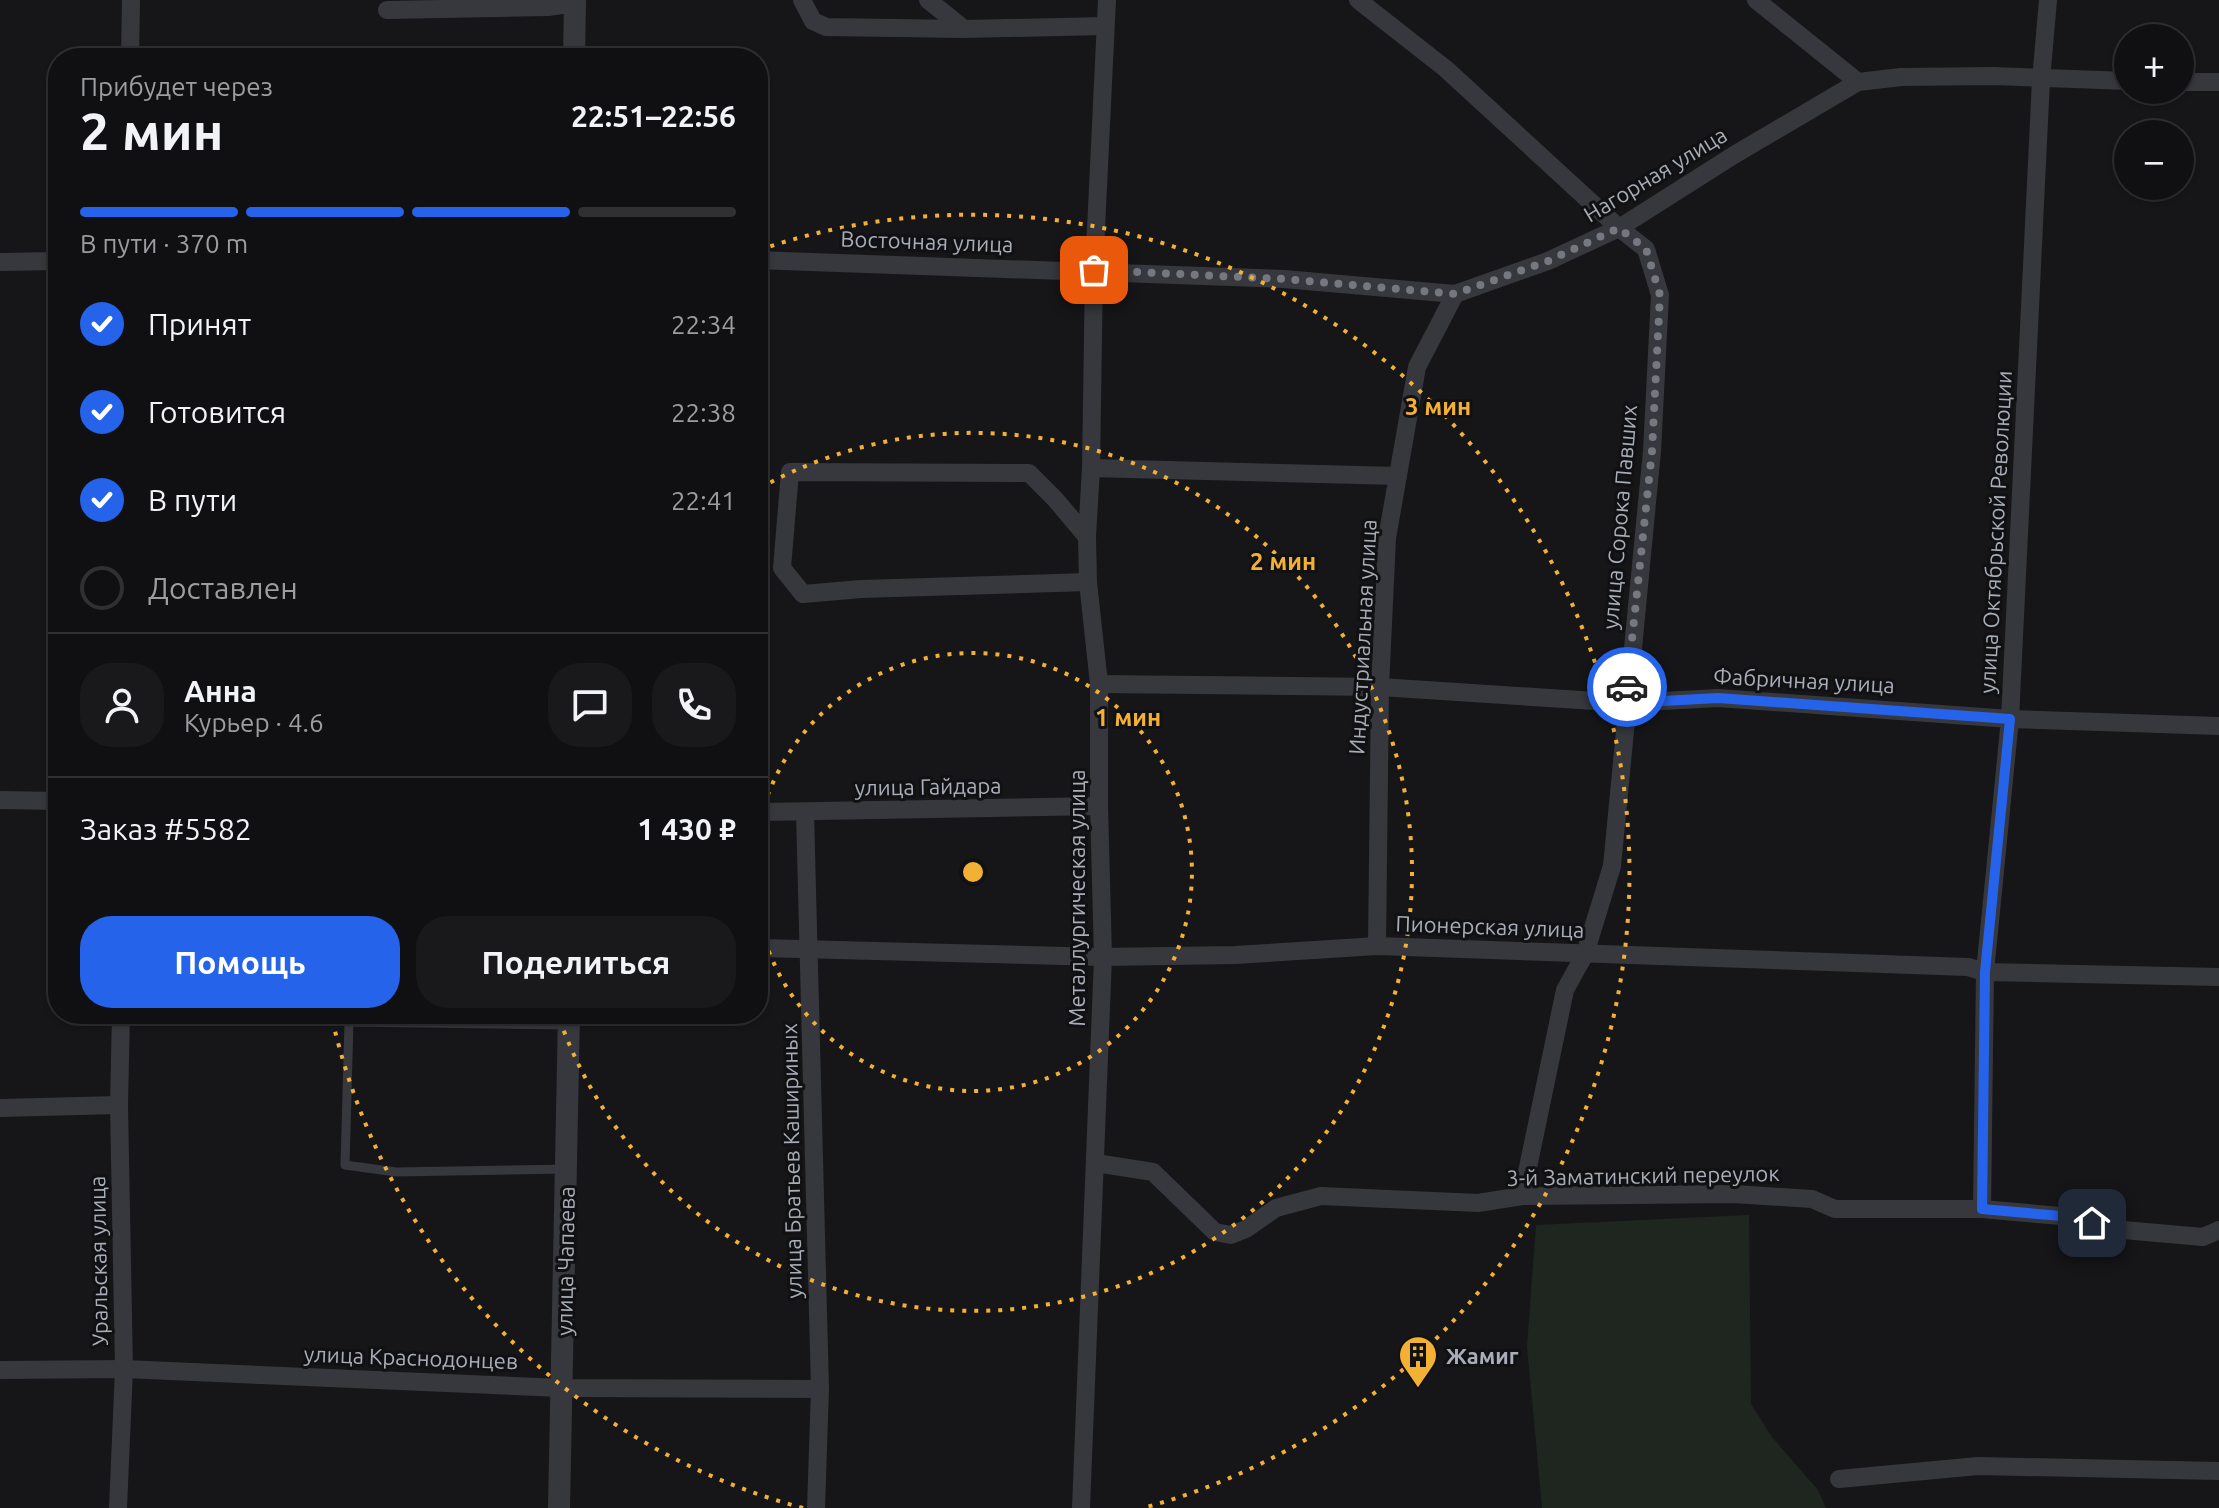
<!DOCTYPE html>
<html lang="ru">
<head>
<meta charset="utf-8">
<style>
	:root { --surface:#101012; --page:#19191b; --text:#f1f3f6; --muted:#9c9d9f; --line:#303032; --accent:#2563eb }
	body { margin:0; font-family:Ubuntu,sans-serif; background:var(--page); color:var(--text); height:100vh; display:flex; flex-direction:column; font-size:30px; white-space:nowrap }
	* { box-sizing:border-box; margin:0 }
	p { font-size:26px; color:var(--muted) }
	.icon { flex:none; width:44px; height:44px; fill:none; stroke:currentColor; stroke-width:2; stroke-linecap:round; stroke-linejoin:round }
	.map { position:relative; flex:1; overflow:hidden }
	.sheet { position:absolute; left:48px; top:48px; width:720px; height:976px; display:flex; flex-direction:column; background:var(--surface); border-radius:32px; box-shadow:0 2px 6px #0004,0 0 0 2px var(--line) }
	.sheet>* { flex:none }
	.tools { position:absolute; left:2114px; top:24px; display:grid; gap:16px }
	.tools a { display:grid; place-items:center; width:80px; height:80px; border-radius:50%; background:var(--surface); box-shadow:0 2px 6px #0004,0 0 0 2px var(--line); font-size:40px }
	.pin { position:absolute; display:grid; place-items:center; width:68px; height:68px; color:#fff; margin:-34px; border-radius:16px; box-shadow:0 4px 12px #0006 }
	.courier { position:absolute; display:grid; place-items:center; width:80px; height:80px; margin:-40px; border:6px solid #2563eb; border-radius:50%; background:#fff; color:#222; box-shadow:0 2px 10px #0007 }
	.overview em { font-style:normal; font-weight:700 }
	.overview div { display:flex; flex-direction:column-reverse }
	.overview { display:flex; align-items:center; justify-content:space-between; height:136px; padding:0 32px }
	h1 { font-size:52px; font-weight:700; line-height:60px }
	.bar { display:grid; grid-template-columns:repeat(4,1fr); gap:12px 8px; align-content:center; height:96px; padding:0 32px }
	.bar i { height:10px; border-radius:6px; background:var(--line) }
	.bar .active { background:var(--accent) }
	.bar p { grid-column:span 4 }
	.line { display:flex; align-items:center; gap:20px; padding:0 32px; border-top:2px solid var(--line) }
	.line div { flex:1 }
	.round { display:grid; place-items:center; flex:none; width:84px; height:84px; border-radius:32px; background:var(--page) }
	ol { padding:0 32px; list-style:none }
	li { display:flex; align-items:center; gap:24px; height:88px }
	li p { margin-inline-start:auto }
	li .icon { padding:8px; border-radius:50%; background:var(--accent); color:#fff; stroke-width:4 }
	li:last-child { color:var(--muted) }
	li i { width:44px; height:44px; border:4px solid var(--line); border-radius:50% }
	.cta { display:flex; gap:16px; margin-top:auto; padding:16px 32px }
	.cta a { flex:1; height:92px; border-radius:32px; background:var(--accent); color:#fff; font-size:32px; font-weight:700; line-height:92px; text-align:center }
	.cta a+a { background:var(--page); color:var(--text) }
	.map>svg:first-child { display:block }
	.green { fill:#1e261f }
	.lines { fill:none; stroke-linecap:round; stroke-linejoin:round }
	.service { stroke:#37383d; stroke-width:9 }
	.minor { stroke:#37383d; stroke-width:18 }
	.tertiary { stroke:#37383d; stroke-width:22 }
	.done { stroke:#757880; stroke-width:8; stroke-dasharray:0 14.4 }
	.route { stroke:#2563eb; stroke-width:10 }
	.ring { fill:none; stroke:#f2b134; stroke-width:4; stroke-dasharray:4 8 }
	.labels { text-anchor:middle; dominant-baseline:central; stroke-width:6; stroke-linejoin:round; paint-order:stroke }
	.street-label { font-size:22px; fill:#a8adb8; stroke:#111113 }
	.poi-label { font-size:22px; font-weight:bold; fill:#a8adb8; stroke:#111113; text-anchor:start }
	.centre { fill:#f2b134; stroke:#111113; stroke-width:4 }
	.ring-label { font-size:24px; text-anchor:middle; font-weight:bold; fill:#f2b134; stroke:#111113; stroke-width:6; stroke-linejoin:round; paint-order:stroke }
</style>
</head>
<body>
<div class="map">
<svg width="2219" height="1508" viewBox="0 0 2219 1508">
	<rect width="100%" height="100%" fill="#161618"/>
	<!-- green -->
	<path class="green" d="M1749,1215L1751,1404L1772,1437L1818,1490L1826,1508H1542L1527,1346L1536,1225Z"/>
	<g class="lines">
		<!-- service -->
		<path class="service" d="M567,1169L396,1172L345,1165L349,1022L568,1025"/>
		<!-- minor -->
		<g class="minor">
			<path d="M802,0L813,21L826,27L964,29L1105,26"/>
			<path d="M928,0L964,29"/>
			<path d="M1358,0L1446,69L1619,228L1646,249L1660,295L1652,451L1612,866L1585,954L1565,990L1522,1196"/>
			<path d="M1756,0L1858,82"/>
			<path d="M387,10L548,7L575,3"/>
			<path d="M130,58L131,0"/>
			<path d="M2180,82H2219"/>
			<path d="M758,260L1284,279L1455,294L1548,261L1619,228L1734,155L1858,82L1901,77L1993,76L2128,81"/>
			<path d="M0,262L58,261"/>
			<path d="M1091,468L1398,476"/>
			<path d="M1087,537L1055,499L1029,473L790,472L782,568L803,594L861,589L1088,582"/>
			<path d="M1099,684L1380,687L1626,703L1718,698L2010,719L2219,726"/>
			<path d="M0,800L58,801"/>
			<path d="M758,812L1099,806"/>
			<path d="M805,813L820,1389L816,1508"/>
			<path d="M1377,946L1380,687L1387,538L1417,367L1455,294"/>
			<path d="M758,948L1103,957L1235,955L1377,946L1968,967L1985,972L2219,977"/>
			<path d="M0,1108L119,1105"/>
			<path d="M1096,1163L1153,1172L1215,1232L1231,1235L1246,1229L1276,1208L1321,1196L1478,1203L1522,1196L1734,1194L1812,1199L1835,1209H1982L2061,1216L2123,1230L2203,1237L2219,1230"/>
			<path d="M1982,1209L1985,972L2010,719L2041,80L2048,0"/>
			<path d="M0,1370L124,1369L562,1388L820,1389"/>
			<path d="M1839,1479L1978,1466L2219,1471"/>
			<path d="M118,1508L124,1369L119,1105L121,1014"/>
			<path d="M1081,1508L1103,957L1099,806V684L1088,582L1087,537L1091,468L1094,270L1107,0"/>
		</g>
		<!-- tertiary -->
		<g class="tertiary">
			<path d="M574,58L575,0"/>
			<path d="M559,1508L569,1014"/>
		</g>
	</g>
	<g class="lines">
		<!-- done -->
		<path class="done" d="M1094,270L1284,279L1455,294L1548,261L1619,228L1646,249L1660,295L1652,451L1627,687"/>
		<!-- route -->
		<path class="route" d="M1627,687L1626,703L1718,698L2010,719L1985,972L1982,1209L2061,1216L2092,1223"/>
	</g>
	<!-- distance rings -->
	<g class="ring">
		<path d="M758 830A219 219 0 1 1 758 914"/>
		<path d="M760 488A439 439 0 1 1 558 1015"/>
		<path d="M803 1508A658 658 0 0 1 331 1014M759 250A658 658 0 1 1 1143 1508"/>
	</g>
	<!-- icons -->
	<defs>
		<g id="building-pin" transform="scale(2)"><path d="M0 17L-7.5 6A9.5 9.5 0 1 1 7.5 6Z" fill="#f2b134" stroke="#111113"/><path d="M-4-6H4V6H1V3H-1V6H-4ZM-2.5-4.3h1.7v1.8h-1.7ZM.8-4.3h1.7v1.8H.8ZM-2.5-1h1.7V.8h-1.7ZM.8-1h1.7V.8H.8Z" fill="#111"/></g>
	</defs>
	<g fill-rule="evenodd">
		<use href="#building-pin" x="1418" y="1355"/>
	</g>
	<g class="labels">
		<!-- street labels -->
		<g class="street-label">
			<text transform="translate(1655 174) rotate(-31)">Нагорная улица</text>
			<text transform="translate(927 241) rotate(2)">Восточная улица</text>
			<text transform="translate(1619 517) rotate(-85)">улица Сорока Павших</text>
			<text transform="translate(1995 532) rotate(-87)">улица Октябрьской Революции</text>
			<text transform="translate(1362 637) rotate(-87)">Индустриальная улица</text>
			<text transform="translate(1804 680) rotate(3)">Фабричная улица</text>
			<text transform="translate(928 786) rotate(-1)">улица Гайдара</text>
			<text transform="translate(1076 898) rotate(-90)">Металлургическая улица</text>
			<text transform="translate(1490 926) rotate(2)">Пионерская улица</text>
			<text transform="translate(791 1161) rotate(-91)">улица Братьев Кашириных</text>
			<text transform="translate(1643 1175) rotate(-1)">3-й Заматинский переулок</text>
			<text transform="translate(98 1261) rotate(-91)">Уральская улица</text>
			<text transform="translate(565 1261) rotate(-89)">улица Чапаева</text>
			<text transform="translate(411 1357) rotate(2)">улица Краснодонцев</text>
		</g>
		<!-- poi labels -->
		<g class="poi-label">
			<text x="1446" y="1355">Жамиг</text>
		</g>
	</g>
	<circle cx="973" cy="872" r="12" class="centre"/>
	<g class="ring-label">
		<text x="1438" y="415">3 мин</text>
		<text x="1283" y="570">2 мин</text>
		<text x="1128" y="726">1 мин</text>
	</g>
</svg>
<div class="tools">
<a>+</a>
<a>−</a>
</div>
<div class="pin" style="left:1094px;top:270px;background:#ea580c"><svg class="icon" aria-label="bag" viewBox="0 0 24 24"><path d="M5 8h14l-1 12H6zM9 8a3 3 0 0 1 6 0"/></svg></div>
<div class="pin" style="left:2092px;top:1223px;background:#1f2937"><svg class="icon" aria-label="home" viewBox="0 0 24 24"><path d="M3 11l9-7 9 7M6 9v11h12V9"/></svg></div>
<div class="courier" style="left:1627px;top:687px"><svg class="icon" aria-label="car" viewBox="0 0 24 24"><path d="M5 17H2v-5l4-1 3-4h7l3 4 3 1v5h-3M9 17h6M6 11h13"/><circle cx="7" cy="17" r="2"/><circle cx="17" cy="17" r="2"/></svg></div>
<section class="sheet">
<div class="overview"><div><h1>2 мин</h1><p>Прибудет через</p></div><em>22:51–22:56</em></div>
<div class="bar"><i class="active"></i><i class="active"></i><i class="active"></i><i></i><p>В пути · 370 m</p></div>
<ol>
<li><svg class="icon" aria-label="check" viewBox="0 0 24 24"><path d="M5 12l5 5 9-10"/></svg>Принят<p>22:34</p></li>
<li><svg class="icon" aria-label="check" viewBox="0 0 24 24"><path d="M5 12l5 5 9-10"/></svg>Готовится<p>22:38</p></li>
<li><svg class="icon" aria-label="check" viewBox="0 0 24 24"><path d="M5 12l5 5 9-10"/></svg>В пути<p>22:41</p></li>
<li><i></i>Доставлен</li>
</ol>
<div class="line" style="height:144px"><a class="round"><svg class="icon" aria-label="person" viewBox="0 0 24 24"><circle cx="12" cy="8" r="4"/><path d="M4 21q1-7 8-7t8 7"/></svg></a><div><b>Анна</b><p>Курьер · 4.6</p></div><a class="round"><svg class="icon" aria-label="chat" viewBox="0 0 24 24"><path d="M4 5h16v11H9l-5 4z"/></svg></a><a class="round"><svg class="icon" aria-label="phone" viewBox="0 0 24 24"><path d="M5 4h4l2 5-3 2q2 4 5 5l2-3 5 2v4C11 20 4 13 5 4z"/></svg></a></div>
<div class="line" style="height:104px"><div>Заказ #5582</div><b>1 430 ₽</b></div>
<div class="cta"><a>Помощь</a><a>Поделиться</a></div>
</section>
</div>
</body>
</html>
